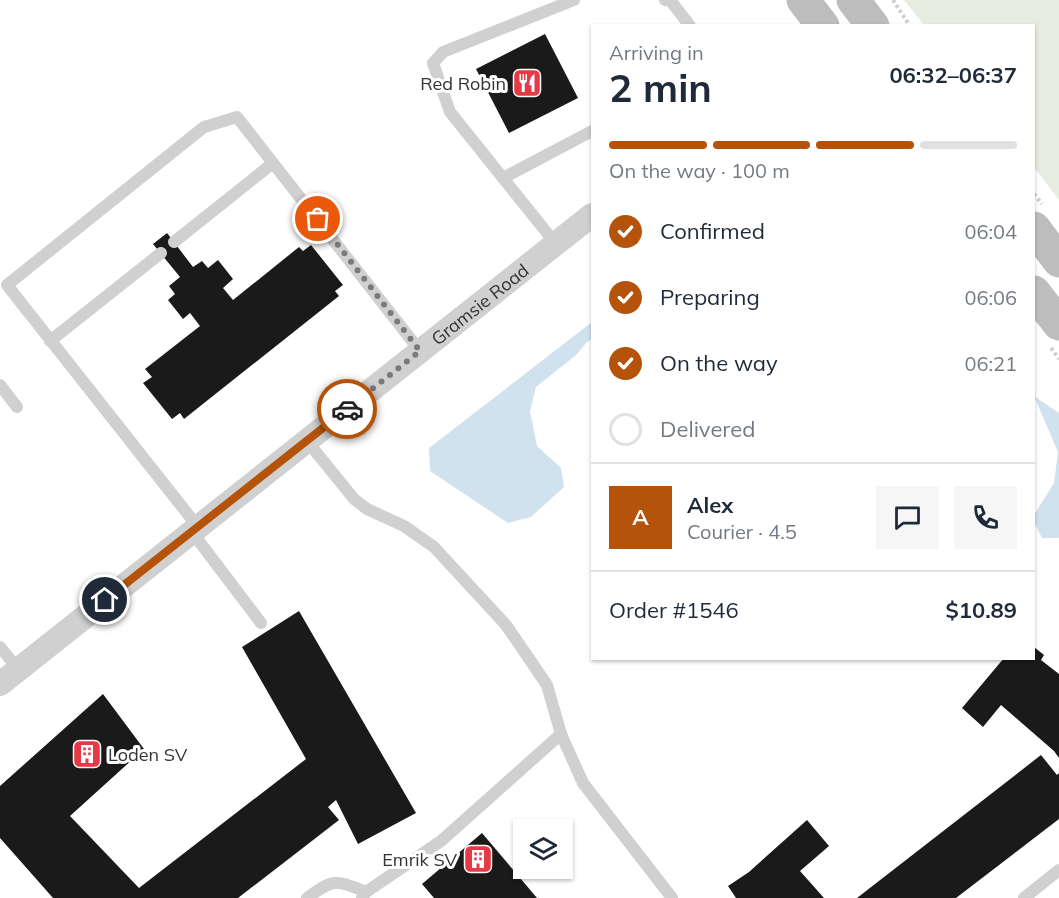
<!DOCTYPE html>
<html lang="en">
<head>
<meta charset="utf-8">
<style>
	:root { --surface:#fff; --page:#f6f6f7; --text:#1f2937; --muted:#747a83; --line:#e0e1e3; --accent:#b45309 }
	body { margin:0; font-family:Mulish,sans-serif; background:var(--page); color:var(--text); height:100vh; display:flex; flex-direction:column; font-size:22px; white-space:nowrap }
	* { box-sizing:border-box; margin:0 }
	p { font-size:20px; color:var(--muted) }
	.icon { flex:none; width:33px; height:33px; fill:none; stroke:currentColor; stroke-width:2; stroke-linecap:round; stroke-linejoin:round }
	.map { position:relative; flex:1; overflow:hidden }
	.drawer { position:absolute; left:591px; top:24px; width:444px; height:636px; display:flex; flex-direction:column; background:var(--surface); border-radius:0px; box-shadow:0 2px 4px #0004 }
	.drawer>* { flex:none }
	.controls { position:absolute; left:513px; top:819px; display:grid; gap:12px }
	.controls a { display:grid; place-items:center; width:60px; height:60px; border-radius:0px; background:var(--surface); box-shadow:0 2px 4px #0004; font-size:30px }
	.pin { position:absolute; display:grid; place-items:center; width:51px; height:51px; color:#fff; margin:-26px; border:3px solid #fff; border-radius:50%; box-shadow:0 2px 6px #0007 }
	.courier { position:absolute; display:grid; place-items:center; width:60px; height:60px; margin:-30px; border:4px solid #b45309; border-radius:50%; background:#fff; color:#222; box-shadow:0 2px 8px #0007 }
	.head em { font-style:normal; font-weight:700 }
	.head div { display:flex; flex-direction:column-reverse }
	.head { display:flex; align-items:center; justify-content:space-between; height:102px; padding:0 18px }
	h1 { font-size:39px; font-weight:700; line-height:45px }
	.bar { display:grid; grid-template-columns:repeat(4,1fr); gap:9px 6px; align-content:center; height:72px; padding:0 18px }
	.bar i { height:8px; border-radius:4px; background:var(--line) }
	.bar .active { background:var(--accent) }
	.bar p { grid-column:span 4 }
	.line { display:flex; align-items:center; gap:15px; padding:0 18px; border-top:2px solid var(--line) }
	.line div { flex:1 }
	.round { display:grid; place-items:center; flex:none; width:63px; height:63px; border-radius:0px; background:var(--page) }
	ol { padding:0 18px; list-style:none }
	li { display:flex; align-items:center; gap:18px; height:66px }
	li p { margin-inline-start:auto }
	li .icon { padding:6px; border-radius:50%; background:var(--accent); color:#fff; stroke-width:4 }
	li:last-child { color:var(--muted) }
	li i { width:33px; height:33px; border:3px solid var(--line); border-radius:50% }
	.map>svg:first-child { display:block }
	.green { fill:#e6ecdf }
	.water { fill:#cfe2ee }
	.building { fill:#1a1a1a }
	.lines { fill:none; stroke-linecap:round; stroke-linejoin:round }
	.path { stroke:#cdcdcd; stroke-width:4; stroke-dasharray:3 3; stroke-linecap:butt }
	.lane { stroke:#d0d0d0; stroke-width:12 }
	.street { stroke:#d0d0d0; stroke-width:24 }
	.secondary { stroke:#bdbdbd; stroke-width:33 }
	.done { stroke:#7a7a7a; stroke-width:6; stroke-dasharray:0 10.8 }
	.route { stroke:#b45309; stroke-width:8 }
	.labels { text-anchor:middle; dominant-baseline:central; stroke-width:6; stroke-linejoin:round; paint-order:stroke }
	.poi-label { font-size:18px; fill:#333; stroke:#fff; text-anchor:end }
	.street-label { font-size:18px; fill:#333; stroke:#fff }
</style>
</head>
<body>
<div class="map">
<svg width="1059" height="898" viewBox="0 0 1059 898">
	<rect width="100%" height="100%" fill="#fff"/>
	<!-- green -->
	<path class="green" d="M904,0H1059V200L1034,167V26L924,25Z"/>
	<!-- water -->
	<g class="water">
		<path d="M592,322V339L587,342L576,355L536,387L530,411L537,446L561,468L564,487L531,517L508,523L430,471L429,448Z"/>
		<path d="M1034,396L1059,413V538H1042L1034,522V515L1054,483L1058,452Z"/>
	</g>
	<!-- building -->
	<g class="building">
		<path d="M545,34L578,98L509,133L476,69Z"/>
		<path d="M167,233L193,267L202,261L208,268L218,260L233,279L223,288L233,300L299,247L303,251L311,245L343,285L335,291L339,296L184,419L180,413L172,419L143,383L152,377L145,369L200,326L190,313L183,319L168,300L175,294L169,286L180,277L153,244Z"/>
		<path d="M299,611L416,813L358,844L336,800L328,807L339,820L238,898H53L0,838V786L103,694L144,749L70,816L139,888L306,759L242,647Z"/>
		<path d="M1034,647L1044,655L1041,660L1059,674V758L1054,751L1001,705L983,727L962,708L1004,658H1034Z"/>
		<path d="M1041,755L1057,775L1059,773V819L956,898H857Z"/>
		<path d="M807,820L829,846L800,871L824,898H736L728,886L749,872Z"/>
		<path d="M482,833L537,898H434L422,884Z"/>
	</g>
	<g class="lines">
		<!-- path -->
		<g class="path">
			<path d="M893,0L910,26"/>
			<path d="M1034,194L1042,204"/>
			<path d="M1051,348L1059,359"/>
		</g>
		<!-- lane -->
		<g class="lane">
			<path d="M665,0L671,1L690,26"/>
			<path d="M503,178L592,131"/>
			<path d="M174,242L273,163"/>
			<path d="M556,244L450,112L433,63L443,52L574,0"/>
			<path d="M50,341L161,253"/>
			<path d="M0,385L17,407"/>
			<path d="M307,441L354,499L367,509L404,526L434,547L506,625L547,685L561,734L583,783L672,898"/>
			<path d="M198,527L7,285L204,127L237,117L420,351"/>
			<path d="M192,532L261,623"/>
			<path d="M0,647L18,669"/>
			<path d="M307,898C334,878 336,880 366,892"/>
			<path d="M362,898L366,892L441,841L561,734"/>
			<path d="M1024,898L1059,870"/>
		</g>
		<!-- street -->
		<path class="street" id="s1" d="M0,684L592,215"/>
		<!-- secondary -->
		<g class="secondary">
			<path d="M803,0L823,26"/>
			<path d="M853,0L873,26"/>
			<path d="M1034,228L1059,261"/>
			<path d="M1034,292L1059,324"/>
		</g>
	</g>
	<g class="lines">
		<!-- done -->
		<path class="done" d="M318,219L420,351L347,409"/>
		<!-- route -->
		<path class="route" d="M105,600L347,409"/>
	</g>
	<!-- icons -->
	<defs>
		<g id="restaurant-square" transform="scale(1.5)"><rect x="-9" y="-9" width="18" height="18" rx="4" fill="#e63946" stroke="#fff"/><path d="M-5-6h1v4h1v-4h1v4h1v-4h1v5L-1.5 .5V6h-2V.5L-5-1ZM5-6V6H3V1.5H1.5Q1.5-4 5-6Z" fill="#fff"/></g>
		<g id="building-square" transform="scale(1.5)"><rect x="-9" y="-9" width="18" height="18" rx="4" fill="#e63946" stroke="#fff"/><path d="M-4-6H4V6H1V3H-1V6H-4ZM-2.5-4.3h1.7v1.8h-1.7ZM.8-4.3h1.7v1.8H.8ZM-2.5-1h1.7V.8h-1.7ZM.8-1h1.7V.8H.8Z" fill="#fff"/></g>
	</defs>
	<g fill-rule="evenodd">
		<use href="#restaurant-square" x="527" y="83"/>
		<use href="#building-square" x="87" y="754"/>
		<use href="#building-square" x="478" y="859"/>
	</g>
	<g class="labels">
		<!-- poi labels -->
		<g class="poi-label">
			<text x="506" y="83">Red Robin</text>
			<text x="108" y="754" text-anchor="start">Loden SV</text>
			<text x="457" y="859">Emrik SV</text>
		</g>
		<!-- street labels -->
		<g class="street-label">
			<text stroke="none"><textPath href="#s1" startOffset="612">Gramsie Road</textPath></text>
		</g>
	</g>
</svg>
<div class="controls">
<a><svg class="icon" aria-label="layers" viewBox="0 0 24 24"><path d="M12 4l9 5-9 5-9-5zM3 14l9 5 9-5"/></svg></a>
</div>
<div class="pin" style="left:318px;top:219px;background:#ea580c"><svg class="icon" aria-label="bag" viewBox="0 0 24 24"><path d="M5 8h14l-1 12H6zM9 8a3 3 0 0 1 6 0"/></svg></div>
<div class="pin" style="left:105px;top:600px;background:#1f2937"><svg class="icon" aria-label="home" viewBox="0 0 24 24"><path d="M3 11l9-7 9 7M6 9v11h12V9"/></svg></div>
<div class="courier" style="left:347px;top:409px"><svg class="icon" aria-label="car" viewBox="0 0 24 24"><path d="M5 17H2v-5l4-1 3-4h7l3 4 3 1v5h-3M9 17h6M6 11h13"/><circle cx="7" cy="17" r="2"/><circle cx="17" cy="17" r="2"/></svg></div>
<section class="drawer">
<div class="head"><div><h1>2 min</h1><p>Arriving in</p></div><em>06:32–06:37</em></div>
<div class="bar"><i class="active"></i><i class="active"></i><i class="active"></i><i></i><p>On the way · 100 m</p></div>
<ol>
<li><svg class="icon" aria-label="check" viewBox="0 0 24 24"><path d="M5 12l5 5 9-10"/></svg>Confirmed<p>06:04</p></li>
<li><svg class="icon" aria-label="check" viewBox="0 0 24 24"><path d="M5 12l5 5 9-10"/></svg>Preparing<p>06:06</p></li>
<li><svg class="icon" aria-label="check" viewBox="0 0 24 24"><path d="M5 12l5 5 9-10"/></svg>On the way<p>06:21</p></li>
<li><i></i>Delivered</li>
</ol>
<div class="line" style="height:108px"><b class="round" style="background:var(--accent);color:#fff">A</b><div><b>Alex</b><p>Courier · 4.5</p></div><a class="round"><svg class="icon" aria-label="chat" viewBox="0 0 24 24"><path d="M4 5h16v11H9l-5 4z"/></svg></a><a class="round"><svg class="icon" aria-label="phone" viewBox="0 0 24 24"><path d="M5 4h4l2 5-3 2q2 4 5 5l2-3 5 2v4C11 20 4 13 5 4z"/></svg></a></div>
<div class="line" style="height:78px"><div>Order #1546</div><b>$10.89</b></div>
</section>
</div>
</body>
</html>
